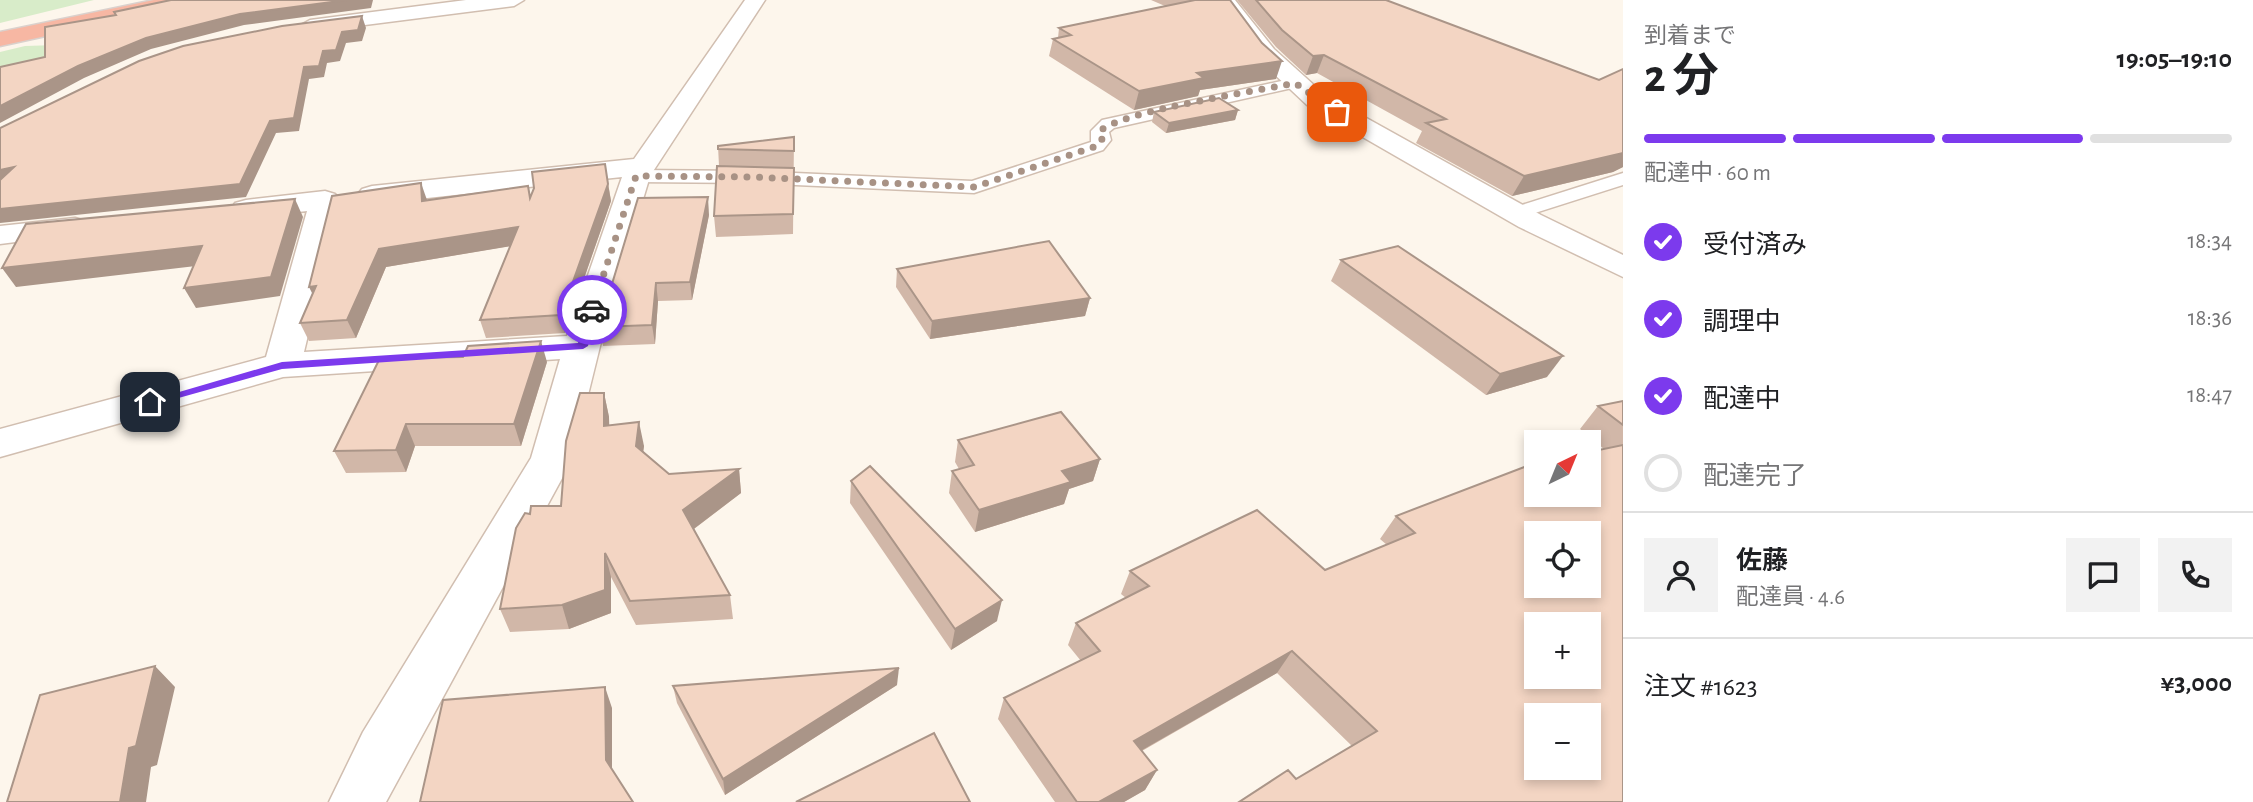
<!DOCTYPE html>
<html lang="ja">
<head>
<meta charset="utf-8">
<style>
	:root { --surface:#fff; --page:#f2f2f2; --text:#202124; --muted:#757577; --line:#e0e0e0; --accent:#7c3aed }
	body { margin:0; font-family:"Alegreya Sans","Noto Sans JP",sans-serif; background:var(--page); color:var(--text); height:100vh; display:flex; flex-direction:column; font-size:26px; white-space:nowrap }
	* { box-sizing:border-box; margin:0 }
	p { font-size:23px; color:var(--muted) }
	.icon { flex:none; width:38px; height:38px; fill:none; stroke:currentColor; stroke-width:2; stroke-linecap:round; stroke-linejoin:round }
	.map { position:relative; flex:1; overflow:hidden }
	.panel { display:flex; flex-direction:column; background:var(--surface); width:630px }
	.panel>* { flex:none }
	.needle { width:46px; rotate:43deg }
	.controls { position:absolute; left:1524px; top:430px; display:grid; gap:14px }
	.controls a { display:grid; place-items:center; width:77px; height:77px; border-radius:0px; background:var(--surface); box-shadow:0 4px 10px #0003; font-size:35px }
	.pin { position:absolute; display:grid; place-items:center; width:60px; height:60px; color:#fff; margin:-30px; border-radius:14px; box-shadow:0 4px 10px #0006 }
	.courier { position:absolute; display:grid; place-items:center; width:70px; height:70px; margin:-35px; border:5px solid #7c3aed; border-radius:50%; background:#fff; color:#222; box-shadow:0 2px 9px #0007 }
	.headline em { font-style:normal; font-weight:700 }
	.headline div { display:flex; flex-direction:column-reverse }
	.headline { display:flex; align-items:center; justify-content:space-between; height:119px; padding:0 21px }
	h1 { font-size:46px; font-weight:700; line-height:52px }
	.bar { display:grid; grid-template-columns:repeat(4,1fr); gap:10px 7px; align-content:center; height:84px; padding:0 21px }
	.bar i { height:9px; border-radius:5px; background:var(--line) }
	.bar .current { background:var(--accent) }
	.bar p { grid-column:span 4 }
	.line { display:flex; align-items:center; gap:18px; padding:0 21px; border-top:2px solid var(--line) }
	.line div { flex:1 }
	.round { display:grid; place-items:center; flex:none; width:74px; height:74px; border-radius:0px; background:var(--page) }
	ol { padding:0 21px; list-style:none }
	li { display:flex; align-items:center; gap:21px; height:77px }
	li p { margin-inline-start:auto }
	li .icon { padding:7px; border-radius:50%; background:var(--accent); color:#fff; stroke-width:4 }
	li:last-child { color:var(--muted) }
	li i { width:38px; height:38px; border:4px solid var(--line); border-radius:50% }
	main { display:flex; flex:1; min-height:0 }
	.map>svg:first-child { display:block }
	.green { fill:#d8ecc9 }
	.lines { fill:none; stroke-linecap:round; stroke-linejoin:round }
	.lane-casing { stroke:#d1beb0; stroke-width:3 }
	.street-casing { stroke:#d1beb0; stroke-width:3 }
	.highway-casing { stroke:#dad1cd; stroke-width:3 }
	.lane { fill:#fff; fill-rule:evenodd }
	.street { fill:#fff; fill-rule:evenodd }
	.highway { fill:#f7b7a3; fill-rule:evenodd }
	.wall { fill:#d1b7a8 }
	.shaded-wall { fill:#aa9588 }
	.building { fill:#f3d5c3; stroke:#aa9588; stroke-width:2; fill-rule:evenodd }
	.route { fill:#7c3aed }
	.done { stroke:#a89285; stroke-width:7; stroke-dasharray:0 12.6 }
</style>
</head>
<body>
<main>
<div class="map">
<svg width="1623" height="802" viewBox="0 0 1623 802">
	<rect width="100%" height="100%" fill="#fdf6ec"/>
	<!-- green -->
	<g class="green">
		<path d="M0,0H94L0,23Z"/>
		<path d="M120,43L0,67V52L25,46Z"/>
	</g>
	<g class="lines">
		<!-- lane casing -->
		<g class="lane-casing">
			<g id="lane">
				<path d="M1295,78L1301,80V86L1114,128L1109,132L1111,140L1103,150L974,193L752,183L636,182L626,176L636,170L752,171L972,181L1091,142V131L1102,120Z"/>
				<path d="M1623,173V185L1516,219L1506,213L1509,209Z"/>
			</g>
		</g>
		<!-- street casing -->
		<g class="street-casing">
			<g id="street">
				<path d="M466,0H524L514,6L310,32L299,26L310,20Z"/>
				<path d="M745,0H765L650,176L605,326L572,460L386,802H329L363,732L531,458L560,359L283,377L0,457V429L266,357L307,211L246,218L235,215L231,209L235,203L246,200L325,191L335,194L340,200L304,352L567,336L622,177L372,204L362,201L357,195L362,189L372,186L634,159Z"/>
				<path d="M1215,0H1235L1274,49L1325,95L1541,215L1623,255V277L1519,227L1307,105L1258,59Z"/>
				<path d="M75,218L86,221L90,227L86,233L0,244V226Z"/>
			</g>
		</g>
		<!-- highway casing -->
		<g class="highway-casing">
			<path id="highway" d="M154,0H193L183,6L0,46V32Z"/>
		</g>
		<!-- lane -->
		<use href="#lane" class="lane"/>
		<!-- street -->
		<use href="#street" class="street"/>
		<!-- highway -->
		<use href="#highway" class="highway"/>
	</g>
	<!-- wall -->
	<g class="wall">
		<path d="M1151,0H1230L1276,79L1200,90L1198,96L1134,110L1049,56L1053,39L1058,38L1059,28L1165,6Z"/>
		<path d="M1237,0H1386L1599,80L1623,69V167L1613,172L1512,196L1416,143L1422,131L1317,73L1306,75L1276,47Z"/>
		<path d="M1238,110L1235,120L1166,133L1152,122L1154,112Z"/>
		<path d="M794,137L793,234L716,237L714,216L719,166L718,146Z"/>
		<path d="M605,164L611,201L565,333L486,338L480,320L510,246L386,267L356,338L309,341L300,323L427,200L528,186L531,197Z"/>
		<path d="M709,215L692,300L658,301L655,344L603,346L599,327Z"/>
		<path d="M1341,260L1547,377L1486,395L1331,281Z"/>
		<path d="M897,269L1090,298L1085,316L930,339L896,287Z"/>
		<path d="M547,362L521,446H415L406,472L346,473L334,451Z"/>
		<path d="M604,393L609,417V425L644,446L643,451L669,474L739,469L741,493L694,529L730,595L733,619L636,625L611,577V613L569,629L510,632L500,609L530,514L561,506Z"/>
		<path d="M1623,401V802L1296,779L1352,746L1277,673L1142,751L1157,770L1145,790L1124,802H1055L998,719L1004,698L1081,661L1068,645L1076,623L1126,598L1121,594L1130,571L1325,570L1387,545L1380,539L1396,516L1604,449L1580,429L1598,406Z"/>
		<path d="M958,440L1100,459L1093,481L1069,489L1064,504L975,532L949,493L952,471L959,469L955,462Z"/>
		<path d="M851,481L997,621L951,650L850,503Z"/>
		<path d="M897,685L725,795L677,703L673,686Z"/>
	</g>
	<!-- shaded-wall -->
	<g class="shaded-wall">
		<path d="M347,0H373L371,8L244,25L151,49L84,78L0,123V106L78,66L146,38L240,14Z"/>
		<path d="M362,16L366,28L362,41L346,43L340,61L327,63L324,77L309,79L299,131L276,133L246,197L0,223V209L270,121L304,67L342,32Z"/>
		<path d="M1324,55L1317,73L1306,75L1313,56Z"/>
		<path d="M1282,61L1276,79L1200,90L1198,96L1134,110L1139,91L1197,73Z"/>
		<path d="M1238,110L1235,120L1166,133L1169,123Z"/>
		<path d="M1623,153V167L1613,172L1512,196L1524,176Z"/>
		<path d="M14,167L0,184V170Z"/>
		<path d="M421,183L427,200L422,201Z"/>
		<path d="M608,184L611,201L565,333L561,315Z"/>
		<path d="M708,197L709,215L692,300L690,282Z"/>
		<path d="M295,199L303,217L280,296L196,308L184,288Z"/>
		<path d="M518,227L523,244L386,267L356,338L347,320L379,249Z"/>
		<path d="M202,246L213,264L16,287L2,268Z"/>
		<path d="M656,283L658,301L655,344L652,325Z"/>
		<path d="M316,286L318,305L309,287Z"/>
		<path d="M1090,298L1085,316L930,339L932,321Z"/>
		<path d="M541,341L547,362L521,446L514,424Z"/>
		<path d="M1563,356L1547,377L1486,395L1500,374Z"/>
		<path d="M604,393L609,417L610,450L604,426Z"/>
		<path d="M639,422L644,446L641,470L636,446Z"/>
		<path d="M406,424L415,446L406,472L396,450Z"/>
		<path d="M1100,459L1093,481L1069,489L1064,504L975,532L979,510L1062,471Z"/>
		<path d="M739,469L741,493L687,534L683,510Z"/>
		<path d="M605,553L611,577V613L569,629L562,605Z"/>
		<path d="M1002,600L997,621L951,650L955,629Z"/>
		<path d="M1292,651L1277,673L1123,761L1134,741Z"/>
		<path d="M155,666L175,687L157,765L151,767L146,802H120L129,748Z"/>
		<path d="M899,668L897,685L725,795L723,779Z"/>
		<path d="M605,687L612,708V779L606,760Z"/>
		<path d="M1157,770L1145,790L1124,802H1099Z"/>
	</g>
	<!-- building -->
	<g class="building">
		<path d="M171,0H347L240,14L146,38L78,66L0,106V67L45,57V27L116,15L114,12Z"/>
		<path d="M1194,0H1230L1262,43L1282,61L1197,73L1204,78L1139,91L1053,39L1071,35L1059,28L1195,0Z"/>
		<path d="M1256,0H1386L1599,80L1623,69V153L1524,176L1426,123L1446,119L1324,55L1313,56L1282,30Z"/>
		<path d="M362,16L358,30L342,32L336,50L323,51L319,66L304,67L294,118L270,121L240,184L0,209V180L14,167L0,170V128L139,61L183,46L282,26Z"/>
		<path d="M1219,98L1238,110L1169,123L1154,112Z"/>
		<path d="M794,137V151L718,149V146Z"/>
		<path d="M605,164L608,184L561,315L480,320L518,227L379,249L347,320L300,323L316,286L309,287L332,196L421,183L422,201L528,186L530,198L534,188L532,172Z"/>
		<path d="M717,166L794,168L793,214L714,216Z"/>
		<path d="M708,197L690,282L656,283L652,325L599,327L638,198Z"/>
		<path d="M295,199L271,277L184,288L202,246L2,268L26,224Z"/>
		<path d="M1049,241L1090,298L932,321L897,269Z"/>
		<path d="M1398,246L1563,356L1500,374L1341,260Z"/>
		<path d="M541,341L514,424H406L396,450L334,451L380,358L463,357L468,346Z"/>
		<path d="M580,393H604V426L639,422L636,446L669,474L739,469L683,510L730,595L630,601L605,553V590L562,605L500,609L516,528L525,513L530,514L531,506H561L566,441Z"/>
		<path d="M1623,401V425L1598,406Z"/>
		<path d="M1061,412L1100,459L1062,471L1071,482L979,510L952,471L974,465L958,440Z"/>
		<path d="M1623,445V802H1239L1288,770L1296,779L1377,731L1292,651L1134,741L1157,770L1099,802H1077L1004,698L1100,651L1076,623L1149,586L1130,571L1257,510L1325,570L1415,533L1396,516L1527,466L1536,464V495H1589V452ZM1536,534H1589V586H1536ZM1536,625H1589V677H1536ZM1536,716H1589V768H1536Z"/>
		<path d="M870,466L1002,600L955,629L851,481Z"/>
		<path d="M155,666L136,746L129,748L120,802H7L40,695Z"/>
		<path d="M899,668L723,779L673,686Z"/>
		<path d="M605,687L606,760L633,802H420L443,700Z"/>
		<path d="M934,733L970,802H796Z"/>
	</g>
	<!-- route -->
	<path class="route" d="M592,307L597,310L588,346L583,349L282,369L150,406L145,402L282,362L578,343L587,310Z"/>
	<g class="lines">
		<!-- done -->
		<path class="done" d="M592,310L636,176L752,177L974,187L1097,146L1102,140L1100,131C1122,111 1258,91 1295,83L1337,112"/>
	</g>
</svg>
<div class="controls">
<a><svg class="needle" viewBox="-14 -14 28 28"><path d="M0-13l5 13h-10z" fill="#e53935"/><path d="M0 13l5-13h-10z" fill="#757577"/></svg></a>
<a><svg class="icon" aria-label="locate" viewBox="0 0 24 24"><circle cx="12" cy="12" r="6"/><path d="M12 2v4M12 18v4M2 12h4M18 12h4"/></svg></a>
<a>+</a>
<a>−</a>
</div>
<div class="pin" style="left:1337px;top:112px;background:#ea580c"><svg class="icon" aria-label="bag" viewBox="0 0 24 24"><path d="M5 8h14l-1 12H6zM9 8a3 3 0 0 1 6 0"/></svg></div>
<div class="pin" style="left:150px;top:402px;background:#1f2937"><svg class="icon" aria-label="home" viewBox="0 0 24 24"><path d="M3 11l9-7 9 7M6 9v11h12V9"/></svg></div>
<div class="courier" style="left:592px;top:310px"><svg class="icon" aria-label="car" viewBox="0 0 24 24"><path d="M5 17H2v-5l4-1 3-4h7l3 4 3 1v5h-3M9 17h6M6 11h13"/><circle cx="7" cy="17" r="2"/><circle cx="17" cy="17" r="2"/></svg></div>
</div>
<section class="panel">
<div class="headline"><div><h1>2 分</h1><p>到着まで</p></div><em>19:05–19:10</em></div>
<div class="bar"><i class="current"></i><i class="current"></i><i class="current"></i><i></i><p>配達中 · 60 m</p></div>
<ol>
<li><svg class="icon" aria-label="check" viewBox="0 0 24 24"><path d="M5 12l5 5 9-10"/></svg>受付済み<p>18:34</p></li>
<li><svg class="icon" aria-label="check" viewBox="0 0 24 24"><path d="M5 12l5 5 9-10"/></svg>調理中<p>18:36</p></li>
<li><svg class="icon" aria-label="check" viewBox="0 0 24 24"><path d="M5 12l5 5 9-10"/></svg>配達中<p>18:47</p></li>
<li><i></i>配達完了</li>
</ol>
<div class="line" style="height:126px"><a class="round"><svg class="icon" aria-label="person" viewBox="0 0 24 24"><circle cx="12" cy="8" r="4"/><path d="M4 21q1-7 8-7t8 7"/></svg></a><div><b>佐藤</b><p>配達員 · 4.6</p></div><a class="round"><svg class="icon" aria-label="chat" viewBox="0 0 24 24"><path d="M4 5h16v11H9l-5 4z"/></svg></a><a class="round"><svg class="icon" aria-label="phone" viewBox="0 0 24 24"><path d="M5 4h4l2 5-3 2q2 4 5 5l2-3 5 2v4C11 20 4 13 5 4z"/></svg></a></div>
<div class="line" style="height:91px"><div>注文 #1623</div><b>¥3,000</b></div>
</section>
</main>
</body>
</html>
